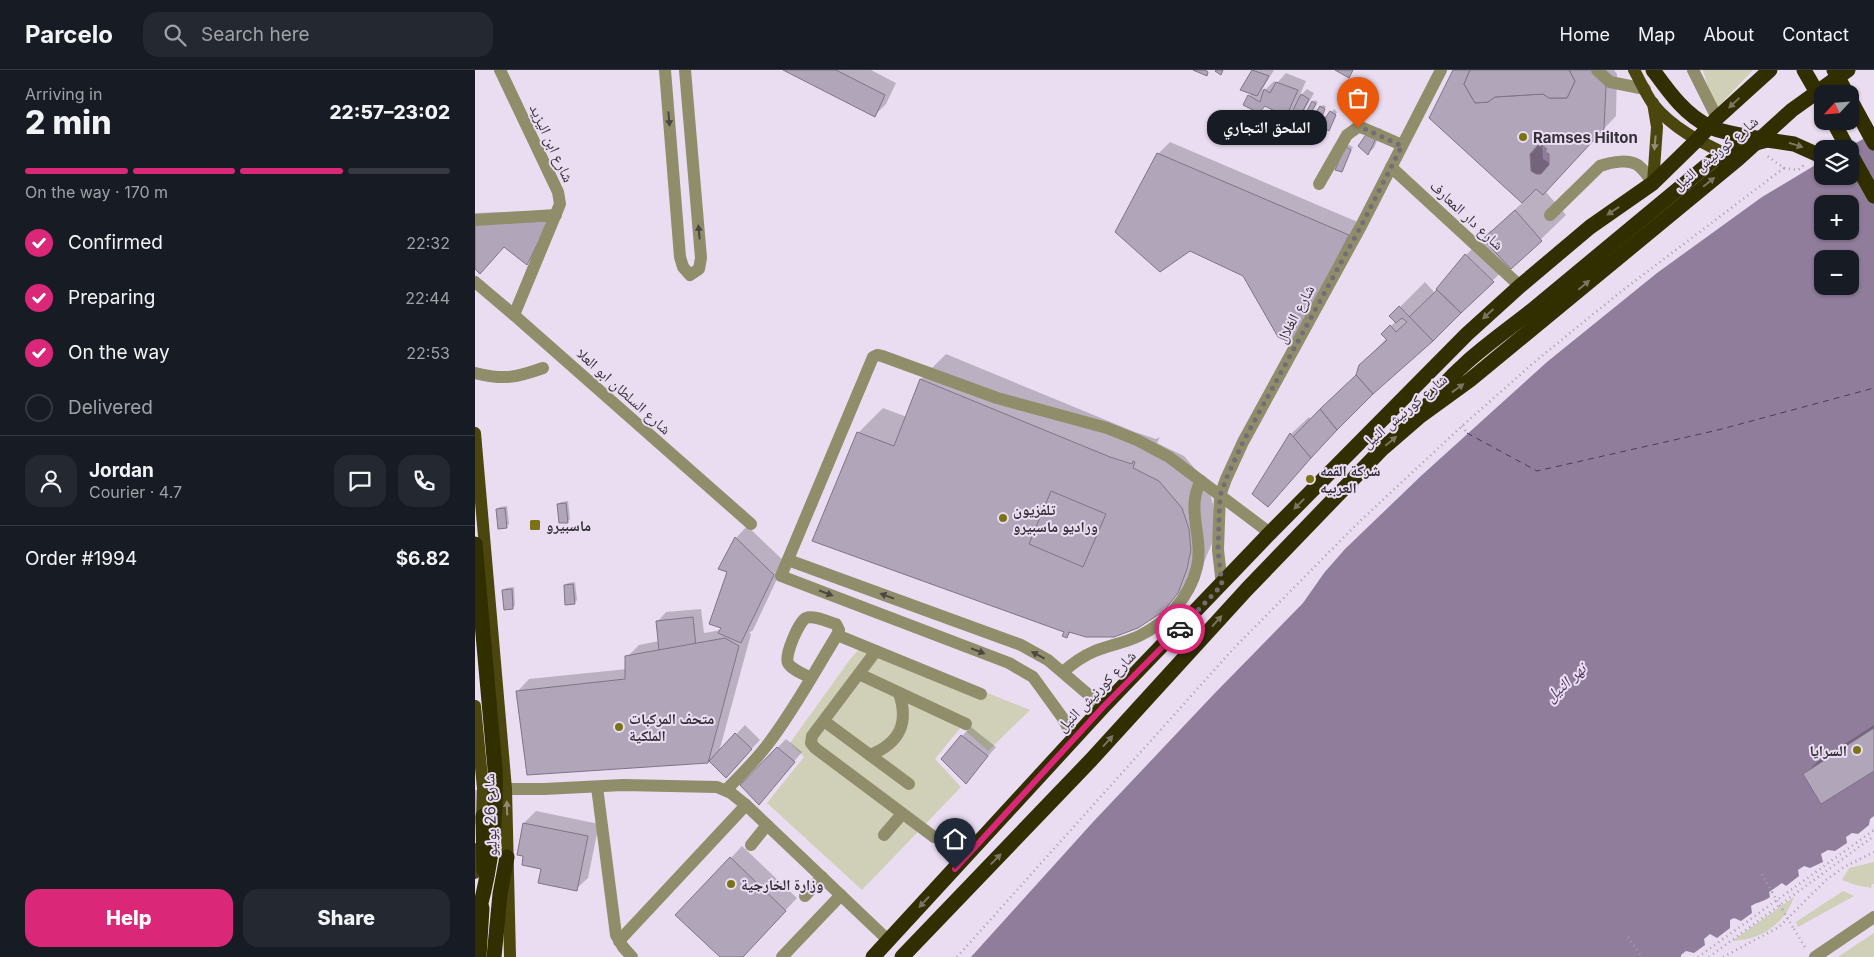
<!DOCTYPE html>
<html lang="en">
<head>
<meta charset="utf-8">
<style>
	:root { --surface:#171b24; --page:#242831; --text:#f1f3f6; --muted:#9ea1a6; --line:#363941; --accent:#db2777 }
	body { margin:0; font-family:Inter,"Noto Naskh Arabic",sans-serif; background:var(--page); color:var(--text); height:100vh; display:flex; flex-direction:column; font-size:19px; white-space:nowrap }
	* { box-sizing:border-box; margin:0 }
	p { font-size:16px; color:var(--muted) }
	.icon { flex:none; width:28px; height:28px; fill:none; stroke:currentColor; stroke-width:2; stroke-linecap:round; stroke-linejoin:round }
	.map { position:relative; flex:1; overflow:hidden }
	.drawer { display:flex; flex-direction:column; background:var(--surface); width:475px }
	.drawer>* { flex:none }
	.needle { width:32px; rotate:244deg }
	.tools { position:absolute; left:1339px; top:15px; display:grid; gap:10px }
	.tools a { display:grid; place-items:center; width:45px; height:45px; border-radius:10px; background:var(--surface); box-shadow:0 1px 4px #0004; font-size:25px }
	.pin { position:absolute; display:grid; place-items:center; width:42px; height:42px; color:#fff; margin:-51px -21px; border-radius:50% 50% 50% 0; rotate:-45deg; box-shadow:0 0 5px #0007 }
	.pin .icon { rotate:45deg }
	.courier { position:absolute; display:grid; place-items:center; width:50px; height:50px; margin:-25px; border:4px solid #db2777; border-radius:50%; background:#fff; color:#222; box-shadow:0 1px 6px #0007 }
	.bubble { position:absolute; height:35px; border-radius:15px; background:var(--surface); box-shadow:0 1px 4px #0004; font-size:16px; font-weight:800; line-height:35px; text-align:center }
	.head em { font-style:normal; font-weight:800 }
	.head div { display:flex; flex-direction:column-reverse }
	.head { display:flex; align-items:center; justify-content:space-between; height:85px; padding:0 25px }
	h1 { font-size:32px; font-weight:800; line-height:38px }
	.bar { display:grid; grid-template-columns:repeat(4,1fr); gap:8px 5px; align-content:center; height:60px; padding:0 25px }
	.bar i { height:6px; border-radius:4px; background:var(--line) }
	.bar .on { background:var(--accent) }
	.bar p { grid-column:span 4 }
	.line { display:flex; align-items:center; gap:12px; padding:0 25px; border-top:1px solid var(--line) }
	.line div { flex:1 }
	.round { display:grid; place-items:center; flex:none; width:52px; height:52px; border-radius:15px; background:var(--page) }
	ol { padding:0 25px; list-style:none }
	li { display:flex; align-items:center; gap:15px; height:55px }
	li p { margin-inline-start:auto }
	li .icon { padding:5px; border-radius:50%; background:var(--accent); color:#fff; stroke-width:4 }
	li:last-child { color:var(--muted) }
	li i { width:28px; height:28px; border:2px solid var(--line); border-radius:50% }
	.cta { display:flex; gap:10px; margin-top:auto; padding:10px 25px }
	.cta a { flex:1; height:58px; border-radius:15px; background:var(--accent); color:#fff; font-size:20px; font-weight:800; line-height:58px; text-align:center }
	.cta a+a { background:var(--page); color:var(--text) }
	header { display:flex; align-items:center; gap:30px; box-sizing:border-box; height:70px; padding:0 25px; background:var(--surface); border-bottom:1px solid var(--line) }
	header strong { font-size:24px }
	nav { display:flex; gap:28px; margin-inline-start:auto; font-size:18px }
	.search { width:350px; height:45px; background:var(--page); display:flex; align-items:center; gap:12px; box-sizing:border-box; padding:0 18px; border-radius:15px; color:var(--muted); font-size:19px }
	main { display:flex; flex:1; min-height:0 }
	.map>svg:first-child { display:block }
	.green { fill:#d0cfb7 }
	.water { fill:#907d9b; fill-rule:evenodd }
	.shadow { fill:#0003; fill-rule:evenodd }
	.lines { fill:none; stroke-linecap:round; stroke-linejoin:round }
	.ferry { stroke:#513560; stroke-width:1; stroke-dasharray:6 5; stroke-linecap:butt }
	.building { fill:#b1a5b9; stroke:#807487; fill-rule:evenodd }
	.path { stroke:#a69cac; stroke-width:2.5; stroke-dasharray:1 4; stroke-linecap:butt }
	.minor { stroke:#8f8d6a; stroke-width:12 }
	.major { stroke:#4a460e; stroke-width:12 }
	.highway { stroke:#312e00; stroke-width:15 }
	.path-bridge { stroke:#a69cac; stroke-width:2.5; stroke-dasharray:1 4; stroke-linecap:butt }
	.highway-bridge { stroke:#312e00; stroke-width:15 }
	.oneway { fill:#7b7461 }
	.oneway2 { fill:#4b4644 }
	.oneway3 { fill:#928a75 }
	.done { stroke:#746c78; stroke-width:5; stroke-dasharray:0 9 }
	.route { stroke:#db2777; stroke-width:6 }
	.poi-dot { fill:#7a7417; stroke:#eaddf2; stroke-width:2 }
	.labels { text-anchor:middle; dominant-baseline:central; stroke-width:4; stroke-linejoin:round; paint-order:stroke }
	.poi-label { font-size:15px; font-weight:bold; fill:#342f37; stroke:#eaddf2; text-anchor:start }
	.street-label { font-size:15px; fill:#342f37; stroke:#eaddf2 }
	.water-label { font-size:16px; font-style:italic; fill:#513560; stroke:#eaddf2 }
</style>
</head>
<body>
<header>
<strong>Parcelo</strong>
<div class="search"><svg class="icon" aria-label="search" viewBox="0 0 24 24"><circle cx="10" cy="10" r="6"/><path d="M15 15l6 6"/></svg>Search here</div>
<nav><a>Home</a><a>Map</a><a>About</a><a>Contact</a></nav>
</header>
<main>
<section class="drawer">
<div class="head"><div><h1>2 min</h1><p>Arriving in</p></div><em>22:57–23:02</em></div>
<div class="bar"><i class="on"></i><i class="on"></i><i class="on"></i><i></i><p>On the way · 170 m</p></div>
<ol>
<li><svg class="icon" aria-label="check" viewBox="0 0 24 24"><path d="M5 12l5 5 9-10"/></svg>Confirmed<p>22:32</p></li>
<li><svg class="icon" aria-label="check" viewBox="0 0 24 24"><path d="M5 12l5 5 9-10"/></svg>Preparing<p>22:44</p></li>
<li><svg class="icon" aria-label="check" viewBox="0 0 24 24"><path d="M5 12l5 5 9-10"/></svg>On the way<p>22:53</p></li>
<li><i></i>Delivered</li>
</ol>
<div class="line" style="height:90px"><a class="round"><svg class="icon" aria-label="person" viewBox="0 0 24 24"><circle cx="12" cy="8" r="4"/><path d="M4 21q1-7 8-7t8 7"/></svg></a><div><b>Jordan</b><p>Courier · 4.7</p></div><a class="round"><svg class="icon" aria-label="chat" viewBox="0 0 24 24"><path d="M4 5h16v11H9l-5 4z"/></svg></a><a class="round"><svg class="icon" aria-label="phone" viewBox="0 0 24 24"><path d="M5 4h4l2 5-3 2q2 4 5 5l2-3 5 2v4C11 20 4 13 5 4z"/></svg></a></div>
<div class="line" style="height:65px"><div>Order #1994</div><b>$6.82</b></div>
<div class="cta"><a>Help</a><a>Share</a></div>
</section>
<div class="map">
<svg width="1399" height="887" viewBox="0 0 1399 887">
	<rect width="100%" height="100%" fill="#eaddf2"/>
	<!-- green -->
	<g class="green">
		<path d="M1228,0H1278L1240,40Z"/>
		<path d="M390,573L555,640L513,681L486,657L460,689L486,717L387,820L292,733L329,687L315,673L376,588Z"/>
		<path d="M1399,792V814H1397L1396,818L1381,815L1367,810L1374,798Z"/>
		<path d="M1368,821L1379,826L1323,857L1321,852Z"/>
		<path d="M1319,827C1309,854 1287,870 1257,871Z"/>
		<path d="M1399,863V887H1363Z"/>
	</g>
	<!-- water -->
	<g class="water">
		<path d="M1399,63V746L1395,749L1394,755L1383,764L1377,763L1371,767L1372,773L1360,781L1353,780L1346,784L1348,792L1335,798L1329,796L1323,800L1324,806L1311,816L1307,813L1294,822L1295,827C1288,832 1282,832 1276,836L1277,843L1266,851L1259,848L1255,850V858L1242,868L1235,864L1229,869L1230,875L1219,883L1211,881L1206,885V887H496L618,752L739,624L828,533L849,503L870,479L947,405L1072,292L1182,203L1287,127L1347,91L1348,106H1375V79H1370ZM1348,134H1375V161H1348ZM1348,189H1375V216H1348Z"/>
		<path d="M1063,75L1065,77L1067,75L1072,79L1070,81L1074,84V95L1066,104H1061L1056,101L1055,84Z"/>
	</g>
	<!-- shadow -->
	<g class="shadow">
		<path d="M311,0H396L421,13L411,34L399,46Z"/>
		<path d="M779,0H799L787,20L789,21L799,11L802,13L811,3L831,11L824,27L832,19L839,23L827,45L822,51L830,55L820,70L804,59L807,51L812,46L774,26L777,23L767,19ZM820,37L815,47L812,45Z"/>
		<path d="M979,0H1139L1142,4L1141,46L1070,121L1091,145L1036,198L1034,195L900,321L853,369L793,435L778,424L816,364L834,347L837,350L883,305L885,295L912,268L908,264L921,251L916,246L950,212L960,223L991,185L1016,160L1017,161L1048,132ZM1067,73L1073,79L1075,93L1068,89Z"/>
		<path d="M840,30L843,32L830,51L838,32Z"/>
		<path d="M848,35L851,36L841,59L846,37Z"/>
		<path d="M859,39L862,42L854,59L847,56Z"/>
		<path d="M899,57L907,59L899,78L893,83Z"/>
		<path d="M695,72L885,153L831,261L769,205L715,180L683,84Z"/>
		<path d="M874,75L878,77L866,101L871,77Z"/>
		<path d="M85,140L63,181L52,193L30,176L0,198V143Z"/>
		<path d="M471,284L660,362L681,369L685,367L682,373L709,386L732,413L738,434L741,454L737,473L727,497L713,514L688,540L597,561L592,567L591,561L383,363L408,338L432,347L446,309Z"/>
		<path d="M93,431L95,449L92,452L83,434L86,432Z"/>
		<path d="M32,436L34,454L31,457L22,439L25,437Z"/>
		<path d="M272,456L310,492L278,560L274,563L276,564L244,682L270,655L285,670L251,706L234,690L233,692L43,621L54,609L152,599V587L164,575L184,571L183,551L191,542L226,539L229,563L246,560L253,501L261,468Z"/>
		<path d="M100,512L102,530L99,533L90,515L93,513Z"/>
		<path d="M39,517L40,535L38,538L29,520L31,518Z"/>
		<path d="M1399,655V700L1330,704L1342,692Z"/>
		<path d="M496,657L521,677L491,712L487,666Z"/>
		<path d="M311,669L327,682L292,724L266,715Z"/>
		<path d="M0,720H3L6,748L0,755Z"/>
		<path d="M61,741L124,754L113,808L101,819L68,798L49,753Z"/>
		<path d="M267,776L322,828L267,887H247L256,788Z"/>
	</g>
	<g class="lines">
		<!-- ferry -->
		<path class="ferry" d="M992,363L1062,401L1243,360L1399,318"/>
	</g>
	<!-- building -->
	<g class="building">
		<path d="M308,0H361L410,25L400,47Z"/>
		<path d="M718,0H730L733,2L732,6Z"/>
		<path d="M741,0H748L746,5L740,1Z"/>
		<path d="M777,0L794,6L782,26L765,20Z"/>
		<path d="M860,0H878L874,8Z"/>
		<path d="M978,0H995L989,14L1000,33L1013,32L1020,27L1068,24L1074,28H1092L1100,11L1094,0H1120L1131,16L1129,59L1068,125L1061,119L1047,133L954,48ZM1063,75L1065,77L1067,75L1072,79L1070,81L1074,84V95L1066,104H1061L1056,101L1055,84Z"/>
		<path d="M995,0H1094L1100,11L1092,28H1074L1068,24L1020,27L1013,32L1000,33L989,14Z"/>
		<path d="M801,12L823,20L811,47L790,36L784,43L768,35L773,25L785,32L789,19L795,23Z"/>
		<path d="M826,24L834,29L822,52L814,48Z"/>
		<path d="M837,31L841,34L830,53L827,50Z"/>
		<path d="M845,36L850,39L841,61L832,56Z"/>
		<path d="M855,41L861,45L854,61L845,56Z"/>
		<path d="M806,51L826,61L820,71L802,60Z"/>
		<path d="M893,62L903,64L893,85L883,76Z"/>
		<path d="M870,76L876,80L867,102L860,100Z"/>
		<path d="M682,83L874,165L819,274L803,267L768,206L715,181L685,202L640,162Z"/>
		<path d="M1040,140L1067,171L1036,199L1008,169Z"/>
		<path d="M74,151L52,195L29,177L5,204L0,199V154Z"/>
		<path d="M990,184L1019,212L986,243L961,219Z"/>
		<path d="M962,220L986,243L958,271L934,247Z"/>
		<path d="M924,236L958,271L898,324L881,305L884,295L912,270L906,264L915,255L921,262L932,252L927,248L921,253L914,246Z"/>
		<path d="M881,305L898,324L862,360L845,339Z"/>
		<path d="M445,309L635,387L657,394L658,391L660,392L658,398L684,411L707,438L714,459L716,480L712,499L703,523L689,541L663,558L639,567H611L594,562L592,568L587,566L589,562L337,471L382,362L419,376Z"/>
		<path d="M845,339L862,360L836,388L818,367Z"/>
		<path d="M815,363L836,388L793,437L777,424Z"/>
		<path d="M576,421L631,444L608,497L554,474Z"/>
		<path d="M91,433L93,453H84L82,434Z"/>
		<path d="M30,438L32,458L23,459L21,439Z"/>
		<path d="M260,467L299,505L266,573L243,563L246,558L234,554L252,502L243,499Z"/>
		<path d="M98,514L100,534L90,535L89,515Z"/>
		<path d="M37,519L38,539L29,540L27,520Z"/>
		<path d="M218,547L221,577L184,581L181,551Z"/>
		<path d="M250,568L264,576L233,693L52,705L41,621L150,609V586Z"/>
		<path d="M1399,658V701L1346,734L1328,704Z"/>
		<path d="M260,663L277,679L251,708L234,691Z"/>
		<path d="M486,665L513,686L491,714L466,689Z"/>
		<path d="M302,677L320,692L284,735L265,715Z"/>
		<path d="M48,753L113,766L102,821L63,813L66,799L47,795L48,786L42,785Z"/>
		<path d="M255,787L311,841L268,887H245L200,845Z"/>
	</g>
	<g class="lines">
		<!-- path -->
		<g class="path">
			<path d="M1309,98L1323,100L1330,94"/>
			<path d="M987,356L992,363"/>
			<path d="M1287,804L1297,822"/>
			<path d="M1319,859L1331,879"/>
			<path d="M1153,867L1167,887"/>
			<path d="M482,887L759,578L882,454L987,356L1063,289L1148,220L1309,98L1291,85"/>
			<path d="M1223,887L1399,760"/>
			<path d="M1234,887L1399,766"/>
			<path d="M1248,887L1304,857L1351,810L1369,797L1399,782"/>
		</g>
		<!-- minor -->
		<g class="minor">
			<path d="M25,0L83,122L85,134L39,245"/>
			<path d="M190,0L205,187L208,197L215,205L224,199L226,188L210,0"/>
			<path d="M1122,0L1135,12L1170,19"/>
			<path d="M1218,0L1242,48"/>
			<path d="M916,97L1045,216"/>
			<path d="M844,114L872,65L883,57L888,58L927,75"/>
			<path d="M1075,145L1125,96C1136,92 1156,88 1165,97C1170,101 1174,108 1178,113"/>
			<path d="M0,150L81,145"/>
			<path d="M0,212L39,245L276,454"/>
			<path d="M0,303C29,310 40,308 68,298"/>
			<path d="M313,490L546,575L573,590L628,637"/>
			<path d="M747,515L743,480L744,451L745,426L751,409L768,372L886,156L966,0"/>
			<path d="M362,565L506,624"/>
			<path d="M401,581L337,666L336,673L340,678L459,767"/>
			<path d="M588,602C598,593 608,586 620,581C634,575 650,573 664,566C691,553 715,527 722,497C729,468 710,438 726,411"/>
			<path d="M384,604L491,654"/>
			<path d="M349,651L434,714"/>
			<path d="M599,668L587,647L558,607L534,593L306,506L398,287L402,285L407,286L522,328L632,358L662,370L694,387L795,463"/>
			<path d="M395,685C425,673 434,653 424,623"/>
			<path d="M122,717L141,865L148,877L157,887"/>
			<path d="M31,719H69L148,715L242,717L256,723L271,735L414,871"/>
			<path d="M251,720C266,705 281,690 293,674C319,640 340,601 362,565L364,560L361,554C353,552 339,545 331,548C324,551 309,586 313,593C317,600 329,604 336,608"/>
			<path d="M409,765L427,744"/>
			<path d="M276,775L292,755"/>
			<path d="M330,826L347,807"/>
			<path d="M144,871L271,735"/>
			<path d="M307,887L366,825"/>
			<path d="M1340,887L1399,847"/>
		</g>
		<!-- major -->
		<g class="major">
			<path d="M1159,0C1165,11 1171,24 1178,34C1199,60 1228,73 1257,87"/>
			<path d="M1178,33L1182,57L1178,113"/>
			<path d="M0,363L31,719L35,887"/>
			<path d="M0,636L8,718L7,756"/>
			<path d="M0,803L4,778"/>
		</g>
		<!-- highway -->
		<g class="highway">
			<path d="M1375,29L1399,73"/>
			<path d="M1358,51L1373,79"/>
			<path d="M1292,70L1319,74L1348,87"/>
			<path d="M1375,83L1399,126"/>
			<path d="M952,336C979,297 1018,271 1055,242"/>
			<path d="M8,746L9,800"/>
			<path d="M4,887L7,838"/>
			<path d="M19,887L25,824L32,787"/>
			<path d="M398,887L628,637L795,463L992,264L1045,216L1115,157L1178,113L1222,70L1242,48L1295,0"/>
			<path d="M427,887L616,690L772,519L907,379L944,347L995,310L1263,89L1317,40L1373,0"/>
		</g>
		<!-- path-bridge -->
		<path class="path-bridge" d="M1297,822L1319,859"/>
		<!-- highway-bridge -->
		<g class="highway-bridge">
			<path d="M1178,0C1194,22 1210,45 1235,57C1252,64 1271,66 1288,69"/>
			<path d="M1329,0L1348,33"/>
			<path d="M1359,0L1372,24"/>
			<path d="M1055,242L1237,91L1259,79L1292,70"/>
			<path d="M0,474L20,699C22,753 16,803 0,854"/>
		</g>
	</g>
	<!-- one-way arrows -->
	<defs><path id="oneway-solid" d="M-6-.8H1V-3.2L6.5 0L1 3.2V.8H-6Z" transform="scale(1.25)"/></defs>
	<g class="oneway">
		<use href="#oneway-solid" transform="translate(1259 33) rotate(137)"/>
		<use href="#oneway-solid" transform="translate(1321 75) rotate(18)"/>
		<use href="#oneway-solid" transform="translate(1234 112) rotate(-39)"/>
		<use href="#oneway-solid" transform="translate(1138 141) rotate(146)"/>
		<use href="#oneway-solid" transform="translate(1109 215) rotate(-40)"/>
		<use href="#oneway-solid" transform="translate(1013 244) rotate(138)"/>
		<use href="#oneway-solid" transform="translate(983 318) rotate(-36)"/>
		<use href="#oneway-solid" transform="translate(916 371) rotate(-40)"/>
		<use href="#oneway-solid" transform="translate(824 434) rotate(135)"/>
		<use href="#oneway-solid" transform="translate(742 551) rotate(-48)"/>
		<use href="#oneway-solid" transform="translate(633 671) rotate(-48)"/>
		<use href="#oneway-solid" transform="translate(521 789) rotate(-46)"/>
		<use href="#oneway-solid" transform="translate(449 832) rotate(133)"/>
	</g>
	<g class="oneway2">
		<use href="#oneway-solid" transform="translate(194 49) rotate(85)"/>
		<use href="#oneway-solid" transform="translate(224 162) rotate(-95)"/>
		<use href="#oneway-solid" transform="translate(351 523) rotate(21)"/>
		<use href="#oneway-solid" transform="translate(412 526) rotate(-160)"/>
		<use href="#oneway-solid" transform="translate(503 581) rotate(21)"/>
		<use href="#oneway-solid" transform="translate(563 585) rotate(-152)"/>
	</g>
	<g class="oneway3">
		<use href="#oneway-solid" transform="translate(1180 73) rotate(95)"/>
		<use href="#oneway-solid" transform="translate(32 738) rotate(-92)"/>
	</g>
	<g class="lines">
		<!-- done -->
		<path class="done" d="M705,559L747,515L743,480L744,451L745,426L751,409L768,372L886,156L927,76L888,58H883"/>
		<!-- route -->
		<path class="route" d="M480,799L628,637L705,559"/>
	</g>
	<!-- markers -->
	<g class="poi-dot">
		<circle cx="1048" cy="67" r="5"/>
		<circle cx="835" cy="409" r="5"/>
		<circle cx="528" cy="448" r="5"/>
		<rect x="54" y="449" width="12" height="12" rx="2.5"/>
		<circle cx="144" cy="657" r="5"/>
		<circle cx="1382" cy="680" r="5"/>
		<circle cx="256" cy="814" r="5"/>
	</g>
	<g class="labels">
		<!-- poi labels -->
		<g class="poi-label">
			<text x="1058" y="67">Ramses Hilton</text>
			<text x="845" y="400">شركة القمه<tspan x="845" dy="17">العربيه</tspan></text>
			<text x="538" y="439">تلفزيون<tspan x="538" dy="17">وراديو ماسبيرو</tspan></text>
			<text x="71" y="455">ماسبيرو</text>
			<text x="154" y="648">متحف المركبات<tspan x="154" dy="17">الملكية</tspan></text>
			<text x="1372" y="680" text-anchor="end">السرايا</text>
			<text x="266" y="814">وزارة الخارجية</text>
		</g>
		<!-- street labels -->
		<g class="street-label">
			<text transform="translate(77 73) rotate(65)">شارع ابن اليزيد</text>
			<text transform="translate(1240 83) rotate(-40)">شارع كورنيش النيل</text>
			<text transform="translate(992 145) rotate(43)">شارع دار المعارف</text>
			<text transform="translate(820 244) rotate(-62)">شارع الغلال</text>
			<text transform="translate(149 321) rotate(42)">شارع السلطان ابو العلا</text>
			<text transform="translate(929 341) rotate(-40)">شارع كورنيش النيل</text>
			<text transform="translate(621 621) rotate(-46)">شارع كورنيش النيل</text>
			<text transform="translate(15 745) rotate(-92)">شارع 26 يوليو</text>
		</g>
		<!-- water labels -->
		<g class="water-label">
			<text transform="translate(1090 612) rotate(-42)">نهر النيل</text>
		</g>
	</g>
</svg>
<div class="tools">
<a><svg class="needle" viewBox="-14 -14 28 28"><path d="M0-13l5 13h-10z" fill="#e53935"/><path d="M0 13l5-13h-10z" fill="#9ea1a6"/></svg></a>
<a><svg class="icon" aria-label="layers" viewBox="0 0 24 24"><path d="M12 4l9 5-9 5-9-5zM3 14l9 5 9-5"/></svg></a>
<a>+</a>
<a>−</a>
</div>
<div class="pin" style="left:883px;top:58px;background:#ea580c"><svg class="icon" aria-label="bag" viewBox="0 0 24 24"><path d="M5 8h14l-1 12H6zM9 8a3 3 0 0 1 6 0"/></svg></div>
<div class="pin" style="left:480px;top:799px;background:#1f2937"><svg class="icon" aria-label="home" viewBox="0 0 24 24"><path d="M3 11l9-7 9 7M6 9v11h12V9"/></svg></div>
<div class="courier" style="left:705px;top:559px"><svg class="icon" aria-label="car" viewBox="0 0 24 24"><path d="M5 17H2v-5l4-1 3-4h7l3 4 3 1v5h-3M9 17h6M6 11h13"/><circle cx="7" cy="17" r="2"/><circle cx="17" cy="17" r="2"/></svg></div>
<div class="bubble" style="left:732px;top:40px;width:120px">الملحق التجاري</div>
</div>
</main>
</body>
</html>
